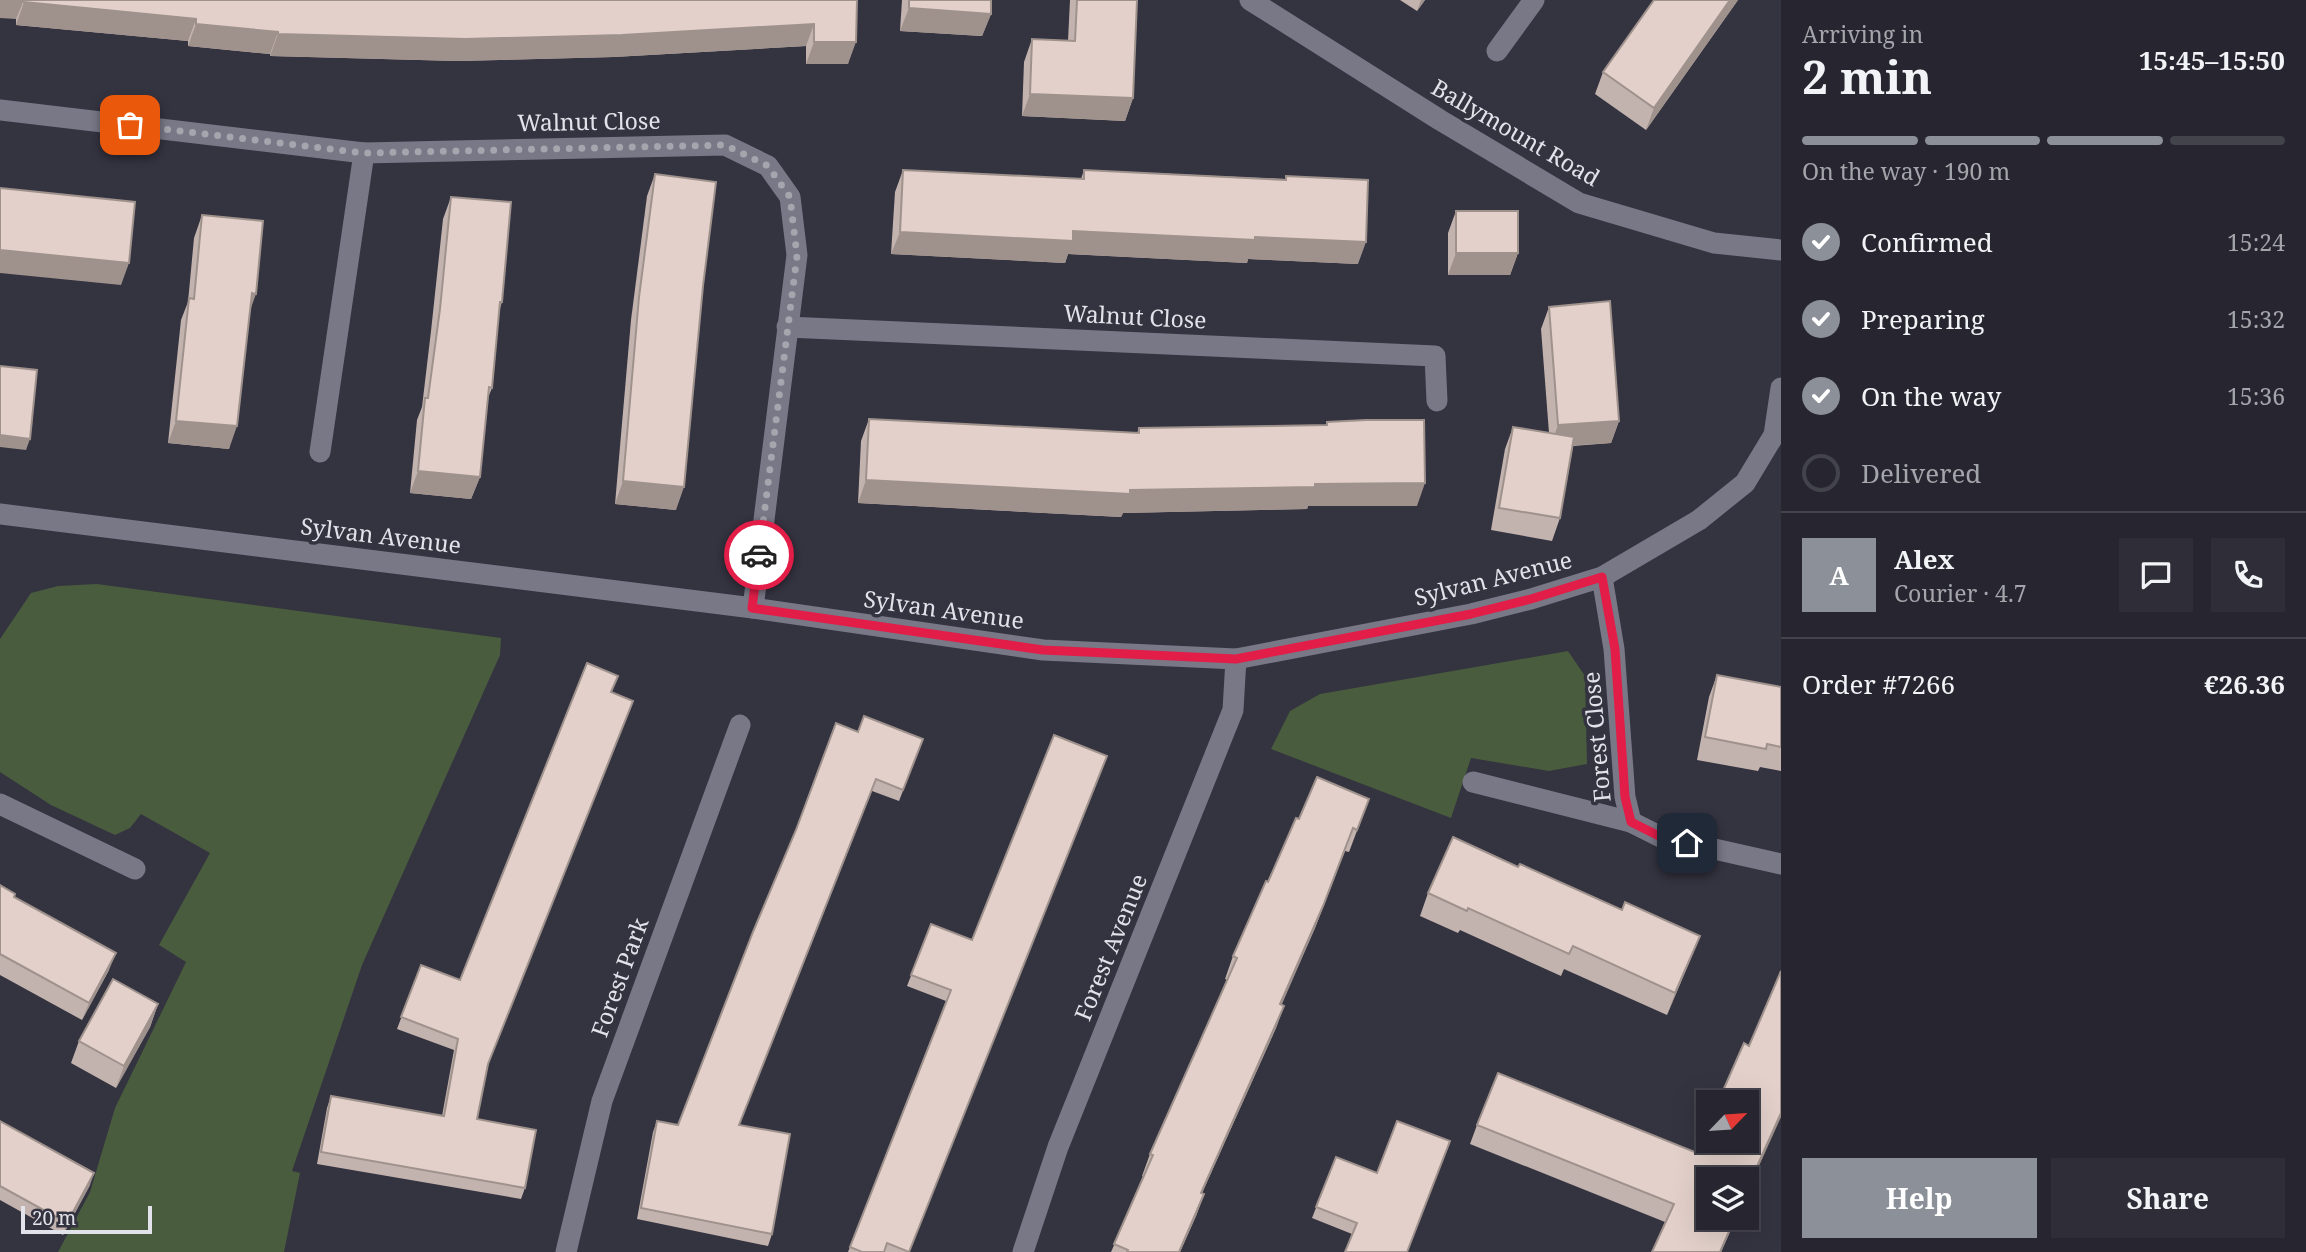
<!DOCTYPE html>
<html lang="en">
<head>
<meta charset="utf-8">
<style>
	:root { --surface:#272630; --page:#2f2e38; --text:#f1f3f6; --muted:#a4a5ab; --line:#43434c; --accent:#8c9099 }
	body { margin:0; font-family:"Noto Serif",serif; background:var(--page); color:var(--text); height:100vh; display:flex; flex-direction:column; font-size:26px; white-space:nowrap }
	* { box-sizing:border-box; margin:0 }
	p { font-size:23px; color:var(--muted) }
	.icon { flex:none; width:38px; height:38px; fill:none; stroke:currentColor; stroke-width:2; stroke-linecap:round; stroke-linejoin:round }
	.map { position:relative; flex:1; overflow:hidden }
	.sheet { display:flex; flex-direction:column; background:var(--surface); width:525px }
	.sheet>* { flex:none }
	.needle { width:46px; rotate:65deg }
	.controls { position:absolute; left:1696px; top:1090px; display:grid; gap:14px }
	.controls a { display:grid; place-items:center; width:63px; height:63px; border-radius:0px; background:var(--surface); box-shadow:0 7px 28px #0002,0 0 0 2px var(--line); font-size:35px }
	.scale { position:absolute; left:21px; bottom:18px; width:131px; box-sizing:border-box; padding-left:7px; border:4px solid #e2e2ea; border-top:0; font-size:19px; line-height:24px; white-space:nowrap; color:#e2e2ea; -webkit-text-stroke:5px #343340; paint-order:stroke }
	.pin { position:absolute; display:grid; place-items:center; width:60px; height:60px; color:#fff; margin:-30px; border-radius:14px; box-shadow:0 4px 10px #0006 }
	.courier { position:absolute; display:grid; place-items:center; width:70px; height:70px; margin:-35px; border:5px solid #e11d48; border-radius:50%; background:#fff; color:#222; box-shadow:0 2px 9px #0007 }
	.summary em { font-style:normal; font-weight:700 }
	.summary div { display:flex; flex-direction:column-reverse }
	.summary { display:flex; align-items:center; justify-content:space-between; height:119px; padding:0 21px }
	h1 { font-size:46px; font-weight:700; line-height:52px }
	.bar { display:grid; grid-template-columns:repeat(4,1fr); gap:10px 7px; align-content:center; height:84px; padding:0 21px }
	.bar i { height:9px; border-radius:5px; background:var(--line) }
	.bar .selected { background:var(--accent) }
	.bar p { grid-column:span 4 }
	.line { display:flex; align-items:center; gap:18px; padding:0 21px; border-top:2px solid var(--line) }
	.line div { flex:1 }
	.round { display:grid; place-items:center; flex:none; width:74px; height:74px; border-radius:0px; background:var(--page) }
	ol { padding:0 21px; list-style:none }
	li { display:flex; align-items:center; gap:21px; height:77px }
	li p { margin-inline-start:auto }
	li .icon { padding:7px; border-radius:50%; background:var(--accent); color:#fff; stroke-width:4 }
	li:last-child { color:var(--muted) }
	li i { width:38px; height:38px; border:4px solid var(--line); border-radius:50% }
	.action { display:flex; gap:14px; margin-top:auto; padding:14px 21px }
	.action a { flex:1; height:80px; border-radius:0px; background:var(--accent); color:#fff; font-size:28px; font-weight:700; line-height:80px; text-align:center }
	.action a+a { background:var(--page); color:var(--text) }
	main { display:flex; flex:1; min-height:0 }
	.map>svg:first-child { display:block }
	.green { fill:#495c3d }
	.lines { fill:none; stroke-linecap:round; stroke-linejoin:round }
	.street { stroke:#797887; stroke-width:21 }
	.wall { fill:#c3b3ae }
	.shaded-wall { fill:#9f928d }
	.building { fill:#e3d0ca; stroke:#9f928d; stroke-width:2 }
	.done { stroke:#a5a5ae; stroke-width:7; stroke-dasharray:0 12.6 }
	.route { stroke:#e11d48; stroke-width:9 }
	.labels { text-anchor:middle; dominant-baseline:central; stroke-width:7; stroke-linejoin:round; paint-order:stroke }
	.street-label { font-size:23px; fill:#e2e2ea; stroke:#343340 }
</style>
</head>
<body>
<main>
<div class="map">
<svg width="1781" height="1252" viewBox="0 0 1781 1252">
	<rect width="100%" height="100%" fill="#343340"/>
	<!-- green -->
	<g class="green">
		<path d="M97,584L501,638L500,655L362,965L292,1171L300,1173L284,1252H58L90,1192L115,1108L186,962L159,945L210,853L141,814L130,828L115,835L51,805L0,772V639L31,593L58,586Z"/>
		<path d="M1568,651L1585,676L1587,764L1549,771L1471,758L1451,818L1271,749L1290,711L1320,694Z"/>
	</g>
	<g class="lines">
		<!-- street -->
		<g class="street">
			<path d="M1250,0L1440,120L1579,203L1714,243L1781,250"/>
			<path d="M1497,51L1534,0"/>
			<path d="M0,110L364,153L725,145L768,166L790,197L797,255L753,608"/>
			<path d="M787,327L1435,356L1437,401"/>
			<path d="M320,452L364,153"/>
			<path d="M0,514L753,608L1043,650L1236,659L1471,614L1531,599L1602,577L1699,520L1745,483L1774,435L1781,388"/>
			<path d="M1602,577L1614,649L1625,797L1631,822L1661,837L1781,864"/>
			<path d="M1473,782L1631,822"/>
			<path d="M0,804L135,869"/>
			<path d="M566,1252L602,1101L740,725"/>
			<path d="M1023,1252L1058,1147L1233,710L1236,659"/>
		</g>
	</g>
	<!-- wall -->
	<g class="wall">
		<path d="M0,0H857L848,64H806V46L614,57L457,61L270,56V54L188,46V41L16,25V19Z"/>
		<path d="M902,0H991V14L982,36L900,31Z"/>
		<path d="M1070,0H1137L1133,98L1125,121L1022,116L1024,62L1032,39L1068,41Z"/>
		<path d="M1400,0H1425L1417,11Z"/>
		<path d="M1738,0L1646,130L1595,94L1603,72Z"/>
		<path d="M903,170L1081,179L1084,170L1285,179L1286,176L1358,264L1248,259L1247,263L1068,254L1065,263L891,254L895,192Z"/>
		<path d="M655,174L676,510L615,504L631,320L647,196Z"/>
		<path d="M451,197L502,302L499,311L492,388L487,400L480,477L471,499L410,493L417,420L422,407L431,331L443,219Z"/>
		<path d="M1456,211L1518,253L1510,275H1448V233Z"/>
		<path d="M202,215L250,312L229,449L168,443L181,320L188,302L194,238Z"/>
		<path d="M1549,307L1619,421L1611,443L1573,446L1560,518L1552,541L1491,530L1505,449L1513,427L1549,433L1541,329Z"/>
		<path d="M869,419L1137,433L1139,428L1326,425L1327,422L1417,506H1308L1307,509L1123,513L1121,517L858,503L861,441Z"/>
		<path d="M1717,675L1781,687V771L1760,767L1758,771L1697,760L1709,697Z"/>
		<path d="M612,692L488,1066L477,1119L525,1188L521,1199L317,1164L327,1108L331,1096L442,1116L454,1050L397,1029L421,965L460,980Z"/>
		<path d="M858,732L923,739L899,801L872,791L739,1125L772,1234L768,1246L637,1219L653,1132L657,1121L678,1125Z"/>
		<path d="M1369,799L1349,852L1345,851L1315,928L1281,1005L1284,1006L1276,1028L1202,1193L1204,1194L1196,1216L1180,1252H1111L1144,1177L1142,1176L1150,1154L1228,980L1225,979L1233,956L1268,882L1299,819Z"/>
		<path d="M1518,867L1622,910L1700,936L1691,958L1667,1015L1564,969L1561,976L1460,930L1458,933L1420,916L1428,893Z"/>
		<path d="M0,885L109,970L82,1020L0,975Z"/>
		<path d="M931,924L972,940L909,1252H848L946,1001L907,986Z"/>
		<path d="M158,1004L150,1027L116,1088L71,1063L79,1041Z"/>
		<path d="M0,1121L90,1185L63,1235L0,1200Z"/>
		<path d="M1477,1125L1708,1218H1736L1721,1252H1652L1665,1222L1470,1144Z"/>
		<path d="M1336,1157L1377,1173L1352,1234L1312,1218Z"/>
	</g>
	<!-- shaded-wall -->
	<g class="shaded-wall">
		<path d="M0,0H24L16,19L0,18Z"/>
		<path d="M1421,0H1425L1417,11Z"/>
		<path d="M1730,0H1738L1646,130L1654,108Z"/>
		<path d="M24,2L196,19L188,41L16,25Z"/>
		<path d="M909,8L991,14L982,36L900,31Z"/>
		<path d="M196,24L278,32L270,54L188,46Z"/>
		<path d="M814,24L806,46L614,57L457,61L270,56L278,34Z"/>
		<path d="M814,42H856L848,64H806Z"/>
		<path d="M1030,94L1133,98L1125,121L1022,116Z"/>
		<path d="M1073,231L1255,237L1366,242L1358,264L1248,259L1247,263L1068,254L1065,263L891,254L900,232Z"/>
		<path d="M0,250L129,263L121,285L0,273Z"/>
		<path d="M1456,253H1518L1510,275H1448Z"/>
		<path d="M252,293L256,294L248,316Z"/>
		<path d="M176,421L237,426L229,449L168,443Z"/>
		<path d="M1619,421L1611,443L1550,447L1558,425Z"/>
		<path d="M0,435L30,439L26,450L0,447Z"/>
		<path d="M418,471L480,477L471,499L410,493Z"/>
		<path d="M866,480L1130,490L1315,484L1425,483L1417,506H1308L1307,509L1123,513L1121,517L858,503Z"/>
		<path d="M623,481L684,487L676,510L615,504Z"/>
		<path d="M1353,828L1315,928L1272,1027L1280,1004Z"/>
		<path d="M1700,936L1691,958L1667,1015L1675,993Z"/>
		<path d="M116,953L109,970L82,1020L89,1003Z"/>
		<path d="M158,1004L150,1027L116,1088L124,1066Z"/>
		<path d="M1284,1006L1276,1028L1192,1215L1201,1193Z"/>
		<path d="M1781,1113V1117L1746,1195V1191Z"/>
		<path d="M94,1173L90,1185L63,1235L67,1223Z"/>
		<path d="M1204,1194L1196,1216L1180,1252H1179Z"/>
		<path d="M1735,1218H1736L1721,1252H1720Z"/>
	</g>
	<!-- building -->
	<g class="building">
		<path d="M24,0H857L856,42H814V24L622,35L466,39L278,34V32L196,24V19L24,2Z"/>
		<path d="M909,0H991V14L909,8Z"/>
		<path d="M1077,0H1137L1133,98L1030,94L1032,39L1075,41Z"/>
		<path d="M1654,0H1730L1654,108L1603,72Z"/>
		<path d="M903,170L1084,179V170L1286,180V176L1368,180L1366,242L1255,237V240L1073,231V241L900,232Z"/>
		<path d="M655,174L716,182L703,286L684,487L623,481L639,297Z"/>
		<path d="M0,188L135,202L129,263L0,250Z"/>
		<path d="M451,197L511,202L502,302H500L492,388L489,387L480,477L418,471L425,398H428L440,309Z"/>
		<rect x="1456" y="211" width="62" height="42"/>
		<path d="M202,215L263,221L256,294L252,293L237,426L176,421L189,298L194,299Z"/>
		<path d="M1610,301L1619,421L1558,425L1549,307Z"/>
		<path d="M0,366L37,370L30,439L0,435Z"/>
		<path d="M869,419L1139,433V428L1272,426L1327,425V422L1366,420H1424L1425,483L1315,484V487L1130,490V494L866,480Z"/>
		<path d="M1513,427L1574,437L1560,518L1499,508Z"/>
		<path d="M587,663L618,676L611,692L633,701L488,1064L477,1119L536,1130L525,1188L321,1152L331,1096L444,1116L458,1039L401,1017L421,965L460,980Z"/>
		<path d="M1717,675L1781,687V747L1767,744L1766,749L1705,737Z"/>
		<path d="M864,716L923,739L903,790L876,779L739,1125L790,1134L772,1234L641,1208L657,1121L678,1125L753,932L796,830L836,723L858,732Z"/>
		<path d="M1054,735L1107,756L909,1252L887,1243L884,1252H862L850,1247L951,990L911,975L931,924L972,940Z"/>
		<path d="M1317,777L1369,799L1357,830L1353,828L1323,906L1280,1004L1284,1006L1201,1193L1204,1194L1179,1252H1127L1128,1250L1114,1244L1153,1155L1150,1154L1237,958L1233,956L1266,881L1268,882L1296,818L1299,819Z"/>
		<path d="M1453,837L1518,867L1520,864L1622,910L1625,902L1700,936L1675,993L1573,946L1569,954L1468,908L1467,911L1428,893Z"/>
		<path d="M0,885L15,894L14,897L116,953L89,1003L0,954Z"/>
		<path d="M1781,971V1113L1746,1191V1180H1708V1218H1735L1720,1252H1652L1674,1204L1477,1125L1498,1073L1697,1153L1708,1126V1141H1746V1102H1718L1744,1043L1749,1046Z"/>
		<path d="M113,979L158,1004L124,1066L79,1041Z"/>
		<path d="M0,1121L94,1173L67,1223L0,1186Z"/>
		<path d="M1397,1121L1450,1141L1407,1252H1345L1357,1223L1316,1207L1336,1157L1377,1173Z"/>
	</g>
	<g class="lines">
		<!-- done -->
		<path class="done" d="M130,125L364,153L725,145L768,166L790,197L797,256L759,555"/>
		<!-- route -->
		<path class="route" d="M759,555L752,608L1043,650L1236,659L1471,614L1531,599L1602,577L1615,649L1625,797L1631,822L1661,837L1687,843"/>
	</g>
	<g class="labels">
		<!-- street labels -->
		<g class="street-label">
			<text transform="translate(589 121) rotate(-1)">Walnut Close</text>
			<text transform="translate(1516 132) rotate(30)">Ballymount Road</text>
			<text transform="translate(1135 316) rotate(3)">Walnut Close</text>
			<text transform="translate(381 535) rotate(7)">Sylvan Avenue</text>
			<text transform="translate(1493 578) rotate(-14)">Sylvan Avenue</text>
			<text transform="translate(944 609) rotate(8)">Sylvan Avenue</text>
			<text transform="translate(1596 737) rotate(-95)">Forest Close</text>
			<text transform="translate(1110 947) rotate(-68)">Forest Avenue</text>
			<text transform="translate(619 977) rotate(-70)">Forest Park</text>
		</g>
	</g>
</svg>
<div class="controls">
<a><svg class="needle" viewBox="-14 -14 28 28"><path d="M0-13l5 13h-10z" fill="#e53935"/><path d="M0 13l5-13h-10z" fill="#a4a5ab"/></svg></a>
<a><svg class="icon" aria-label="layers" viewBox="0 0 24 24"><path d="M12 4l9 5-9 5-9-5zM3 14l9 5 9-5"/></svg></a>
</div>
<div class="scale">20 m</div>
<div class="pin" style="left:130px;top:125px;background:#ea580c"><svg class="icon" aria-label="bag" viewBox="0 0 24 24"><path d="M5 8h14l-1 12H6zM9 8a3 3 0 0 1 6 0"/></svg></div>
<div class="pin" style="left:1687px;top:843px;background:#1f2937"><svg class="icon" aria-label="home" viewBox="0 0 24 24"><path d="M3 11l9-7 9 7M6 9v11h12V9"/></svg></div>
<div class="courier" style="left:759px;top:555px"><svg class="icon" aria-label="car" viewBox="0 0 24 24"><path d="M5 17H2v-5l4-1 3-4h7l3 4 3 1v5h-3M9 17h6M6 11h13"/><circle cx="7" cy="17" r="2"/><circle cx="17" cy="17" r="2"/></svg></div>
</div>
<section class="sheet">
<div class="summary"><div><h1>2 min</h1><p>Arriving in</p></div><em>15:45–15:50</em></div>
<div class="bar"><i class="selected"></i><i class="selected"></i><i class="selected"></i><i></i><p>On the way · 190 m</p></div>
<ol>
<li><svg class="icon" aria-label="check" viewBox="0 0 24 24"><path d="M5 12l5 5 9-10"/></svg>Confirmed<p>15:24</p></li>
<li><svg class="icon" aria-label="check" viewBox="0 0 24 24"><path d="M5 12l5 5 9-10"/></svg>Preparing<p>15:32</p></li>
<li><svg class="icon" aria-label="check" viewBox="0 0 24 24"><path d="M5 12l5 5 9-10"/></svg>On the way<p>15:36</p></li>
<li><i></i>Delivered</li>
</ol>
<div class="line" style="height:126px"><b class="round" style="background:var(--accent);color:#fff">A</b><div><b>Alex</b><p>Courier · 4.7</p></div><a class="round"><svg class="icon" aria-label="chat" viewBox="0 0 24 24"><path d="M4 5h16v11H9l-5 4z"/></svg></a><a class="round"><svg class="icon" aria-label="phone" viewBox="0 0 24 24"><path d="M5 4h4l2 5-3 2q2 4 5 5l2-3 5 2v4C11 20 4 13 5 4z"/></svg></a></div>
<div class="line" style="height:91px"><div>Order #7266</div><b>€26.36</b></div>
<div class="action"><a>Help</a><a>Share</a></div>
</section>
</main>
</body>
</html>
